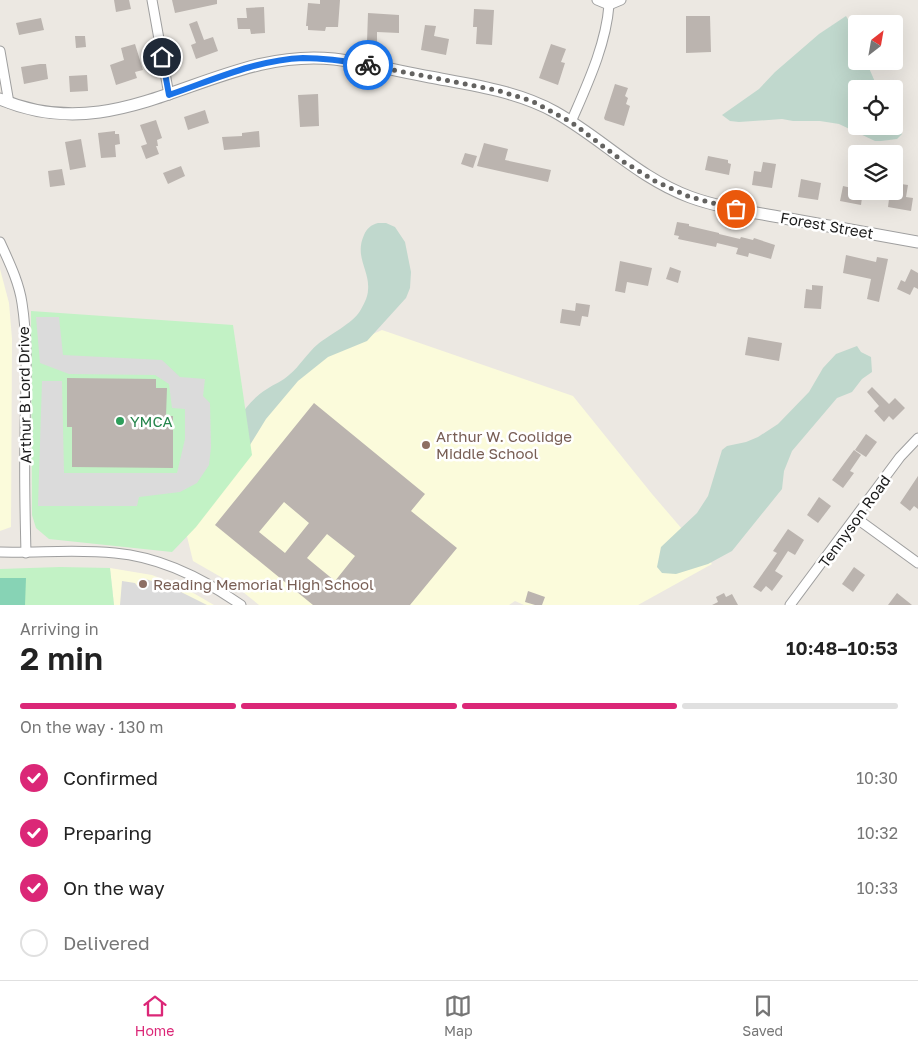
<!DOCTYPE html>
<html lang="en">
<head>
<meta charset="utf-8">
<style>
	:root { --surface:#fff; --page:#f2f2f2; --text:#222; --muted:#767676; --line:#e0e0e0; --accent:#db2777 }
	body { margin:0; font-family:"Golos Text",sans-serif; background:var(--page); color:var(--text); height:100vh; display:flex; flex-direction:column; font-size:19px; white-space:nowrap }
	* { box-sizing:border-box; margin:0 }
	p { font-size:16px; color:var(--muted) }
	.icon { flex:none; width:28px; height:28px; fill:none; stroke:currentColor; stroke-width:2; stroke-linecap:round; stroke-linejoin:round }
	.map { position:relative; height:605px; overflow:hidden }
	.panel { display:flex; flex-direction:column; background:var(--surface); flex:1 }
	.panel>* { flex:none }
	.needle { width:32px; rotate:31deg }
	.tools { position:absolute; left:848px; top:15px; display:grid; gap:10px }
	.tools a { display:grid; place-items:center; width:55px; height:55px; border-radius:5px; background:var(--surface); box-shadow:0 5px 20px #0002; font-size:25px }
	.pin { position:absolute; display:grid; place-items:center; width:42px; height:42px; color:#fff; margin:-21px; border:2px solid #fff; border-radius:50%; box-shadow:0 1px 5px #0007 }
	.courier { position:absolute; display:grid; place-items:center; width:50px; height:50px; margin:-25px; border:4px solid #1a73e8; border-radius:50%; background:#fff; color:#222; box-shadow:0 1px 6px #0007 }
	.overview em { font-style:normal; font-weight:600 }
	.overview div { display:flex; flex-direction:column-reverse }
	.overview { display:flex; align-items:center; justify-content:space-between; height:85px; padding:0 20px }
	h1 { font-size:32px; font-weight:600; line-height:38px }
	.bar { display:grid; grid-template-columns:repeat(4,1fr); gap:8px 5px; align-content:center; height:60px; padding:0 20px }
	.bar i { height:6px; border-radius:4px; background:var(--line) }
	.bar .current { background:var(--accent) }
	.bar p { grid-column:span 4 }
	ol { padding:0 20px; list-style:none }
	li { display:flex; align-items:center; gap:15px; height:55px }
	li p { margin-inline-start:auto }
	li .icon { padding:5px; border-radius:50%; background:var(--accent); color:#fff; stroke-width:4 }
	li:last-child { color:var(--muted) }
	li i { width:28px; height:28px; border:2px solid var(--line); border-radius:50% }
	.tabs { display:flex; justify-content:space-around; align-items:center; height:70px; border-top:1px solid var(--line); background:var(--surface); font-size:14px; color:var(--muted) }
	.tabs a { display:grid; justify-items:center; gap:2px }
	.tabs .current { color:var(--accent) }
	.map>svg:first-child { display:block }
	.education { fill:#fbfbdb }
	.wetland { fill:#c0d8cd }
	.park { fill:#c2f2c5 }
	.pitch { fill:#87d3b5 }
	.parking { fill:#dbdbdb }
	.building { fill:#bbb4af; fill-rule:evenodd }
	.lines { fill:none; stroke-linecap:round; stroke-linejoin:round }
	.minor-casing { stroke:#9f9f9f; stroke-width:11 }
	.tertiary-casing { stroke:#9f9f9f; stroke-width:13 }
	.minor { stroke:#fff; stroke-width:9 }
	.tertiary { stroke:#fff; stroke-width:11 }
	.done { stroke:#646361; stroke-width:5; stroke-dasharray:0 9 }
	.route { stroke:#1a73e8; stroke-width:6 }
	.leisure-dot { fill:#2e9e5b; stroke:#fff; stroke-width:2 }
	.education-dot { fill:#8d6e63; stroke:#fff; stroke-width:2 }
	.labels { text-anchor:middle; dominant-baseline:central; stroke-width:5; stroke-linejoin:round; paint-order:stroke }
	.street-label { font-size:15px; fill:#1b1b1b; stroke:#fff }
	.leisure-label { font-size:15px; fill:#27864d; stroke:#fff; text-anchor:start }
	.education-label { font-size:15px; fill:#785e54; stroke:#fff; text-anchor:start }
</style>
</head>
<body>
<div class="map">
<svg width="918" height="605" viewBox="0 0 918 605">
	<rect width="100%" height="100%" fill="#ece8e2"/>
	<!-- education -->
	<g class="education">
		<path d="M0,269L9,303L12,339L11,527L0,531Z"/>
		<path d="M382,330L573,396L652,494L712,564L638,605H524L515,601L509,605H259L233,584L193,561L182,516L303,365Z"/>
		<path d="M110,568L152,575L183,587L214,605H114Z"/>
	</g>
	<!-- wetland -->
	<g class="wetland">
		<path d="M846,16L856,33V61H866L878,89H856V126H894V114L901,127L902,134L897,139L881,141H875L839,124L820,121H793L782,119L739,122L730,121L722,115L759,89L775,72L819,34Z"/>
		<path d="M378,223H386L395,227L405,242L411,272L410,288L406,298L367,341L328,357L298,381L266,419L245,453L238,419C246,407 254,397 267,389C274,384 283,381 289,375C300,366 307,353 318,344C329,335 353,323 360,311C363,306 368,297 368,290C370,270 354,257 364,235C367,228 371,225 378,223Z"/>
		<path d="M857,346L861,352L871,357L872,372L862,379L852,392L837,398L792,451L784,471L782,489L732,551L708,564L676,574L662,573L657,567L661,547L697,513L708,496L722,450L727,446L746,442L758,437L778,424L809,392L823,368L836,354Z"/>
	</g>
	<!-- park -->
	<g class="park">
		<path d="M31,311L233,325L252,455L196,527L172,552L49,539L36,528L32,515Z"/>
		<path d="M60,567L110,568L114,605H0V569Z"/>
	</g>
	<!-- pitch -->
	<path class="pitch" d="M0,578H26L25,605H0Z"/>
	<!-- parking -->
	<g class="parking">
		<path d="M36,317H59L63,355L162,360L180,377L205,379L203,396L210,403L211,447L209,465L197,483L180,492L139,497L137,506H38L42,381H62L64,473H177L185,439V409L172,408L169,384L155,375L69,374L40,363Z"/>
		<path d="M142,578L169,586L207,605H120L122,581L135,583L138,587L140,586Z"/>
	</g>
	<!-- building -->
	<g class="building">
		<path d="M114,0H129L131,9L116,12Z"/>
		<path d="M172,0H217V4L175,13Z"/>
		<path d="M320,0H340L338,27H326L325,31L308,30V26H306L308,3L320,4Z"/>
		<path d="M264,7L265,33L251,34L250,29H238L237,18H247L246,8Z"/>
		<path d="M474,9L494,10L492,45L476,44L477,27H473Z"/>
		<path d="M368,13L399,15V33L377,32V42H367Z"/>
		<path d="M686,16H710L711,52L686,53Z"/>
		<path d="M41,18L44,30L19,35L16,23Z"/>
		<path d="M197,21L204,40L213,37L218,51L196,59L191,45L196,43L189,24Z"/>
		<path d="M425,25L436,26L434,36L449,39L446,55L421,50Z"/>
		<path d="M75,36H85L86,47L76,48Z"/>
		<path d="M135,44L143,70L135,72L137,78L116,85L110,65L124,60L121,48Z"/>
		<path d="M551,44L566,49L561,62L565,63L558,85L539,78Z"/>
		<path d="M40,64H46L48,79L24,84L21,67Z"/>
		<path d="M87,75L88,91L70,92L69,76Z"/>
		<path d="M615,84L628,88L625,96L628,98L626,104L630,106L624,126L605,120L604,118Z"/>
		<path d="M318,94L319,126L300,127L298,95Z"/>
		<path d="M205,110L209,123L188,130L184,117Z"/>
		<path d="M156,120L162,138L157,140L158,146H156L159,154L146,159L141,146L147,144L140,125Z"/>
		<path d="M115,131V134H119L120,144L115,145L116,157L101,158L98,133Z"/>
		<path d="M259,131L260,147L224,150L222,137L242,136V133Z"/>
		<path d="M81,139L86,167L70,170L65,142Z"/>
		<path d="M484,143L508,149L505,160L551,170L548,182L477,166Z"/>
		<path d="M465,153L477,156L473,168L461,164Z"/>
		<path d="M708,156L728,160V163L731,164L729,175L705,170Z"/>
		<path d="M763,162L776,164L772,188L752,185L754,171L761,172Z"/>
		<path d="M181,166L185,176L168,184L163,173Z"/>
		<path d="M62,169L65,185L50,187L48,171Z"/>
		<path d="M801,179L821,183L818,200L798,197Z"/>
		<path d="M894,183L908,185L906,197L913,198L911,211L888,207L890,191H894Z"/>
		<path d="M843,186L856,189V191H863L861,205L840,201Z"/>
		<path d="M677,222L689,224V226L719,233V234L740,239L741,237L753,240L754,238L775,245L771,259L749,253L748,257L736,254L738,248L717,243L716,247L678,239L679,236L674,235Z"/>
		<path d="M846,255L876,262L877,257L888,259L879,302L867,299L871,279L843,273Z"/>
		<path d="M620,261L652,268L648,286L627,282L625,293L615,291Z"/>
		<path d="M670,267L681,271L678,283L666,279Z"/>
		<path d="M911,269L918,273V289L914,287L910,295L897,289L901,280L905,282Z"/>
		<path d="M812,285L823,286L821,309L804,308L806,289L812,290Z"/>
		<path d="M576,303L590,305L588,317L582,316L580,326L560,323L562,309L575,311Z"/>
		<path d="M748,337L782,343L779,361L745,355Z"/>
		<path d="M67,378L156,379V388H167L166,416H173V468L72,467V427H67Z"/>
		<path d="M872,387L889,404L895,398L905,408L893,420L889,416L884,422L874,411L879,406L867,392Z"/>
		<path d="M314,403L425,494L411,511L457,548L410,605H313L215,525ZM284,502L309,523L285,553L259,532ZM327,534L355,556L335,581L307,558Z"/>
		<path d="M866,434L877,442L866,457L855,450Z"/>
		<path d="M854,450L861,455L850,471L854,473L843,488L832,480Z"/>
		<path d="M918,476V509L914,506L910,511L900,503Z"/>
		<path d="M819,497L831,506L818,523L807,515Z"/>
		<path d="M788,529L804,540L795,555L788,551L775,571L783,576L772,591L766,586L761,592L753,587L777,553L773,551Z"/>
		<path d="M854,567L865,575L853,592L842,584Z"/>
		<path d="M528,591L545,597L542,605H535L525,602Z"/>
		<path d="M724,593L726,597L732,594L738,605H712L718,602L716,597Z"/>
		<path d="M897,593L912,605H888Z"/>
	</g>
	<g class="lines">
		<!-- minor casing -->
		<g class="minor-casing">
			<g id="minor">
				<path d="M152,0L169,95"/>
				<path d="M597,0L609,5L621,0"/>
				<path d="M0,51L9,103"/>
				<path d="M571,122C587,85 606,45 609,5"/>
				<path d="M0,242C9,262 19,282 22,303C29,348 25,393 25,438C24,476 25,514 26,553"/>
				<path d="M856,518L918,563"/>
				<path d="M0,552C38,553 77,549 115,553C161,557 204,579 241,605"/>
				<path d="M790,605L900,457L918,438"/>
			</g>
		</g>
		<!-- tertiary casing -->
		<g class="tertiary-casing">
			<path id="tertiary" d="M0,99C124,152 215,46 334,59C366,63 398,71 430,77C472,85 517,91 555,112C603,139 637,177 690,197C720,208 753,212 784,218C829,226 874,234 918,242"/>
		</g>
		<!-- minor -->
		<use href="#minor" class="minor"/>
		<!-- tertiary -->
		<use href="#tertiary" class="tertiary"/>
	</g>
	<g class="lines">
		<!-- done -->
		<path class="done" d="M368,65L496,90L532,101L571,122L624,162L655,181L690,197L736,209"/>
		<!-- route -->
		<path class="route" d="M162,57L169,95C213,80 256,60 303,58C325,58 346,61 368,65"/>
	</g>
	<!-- markers -->
	<circle class="leisure-dot" cx="120" cy="421" r="5"/>
	<g class="education-dot">
		<circle cx="426" cy="445" r="5"/>
		<circle cx="143" cy="584" r="5"/>
	</g>
	<g class="labels">
		<!-- street labels -->
		<g class="street-label">
			<text transform="translate(827 225) rotate(10)">Forest Street</text>
			<text transform="translate(24 395) rotate(-91)">Arthur B Lord Drive</text>
			<text transform="translate(854 521) rotate(-54)">Tennyson Road</text>
		</g>
		<!-- leisure labels -->
		<g class="leisure-label">
			<text x="130" y="421">YMCA</text>
		</g>
		<!-- education labels -->
		<g class="education-label">
			<text x="436" y="436">Arthur W. Coolidge<tspan x="436" dy="17">Middle School</tspan></text>
			<text x="153" y="584">Reading Memorial High School</text>
		</g>
	</g>
</svg>
<div class="tools">
<a><svg class="needle" viewBox="-14 -14 28 28"><path d="M0-13l5 13h-10z" fill="#e53935"/><path d="M0 13l5-13h-10z" fill="#767676"/></svg></a>
<a><svg class="icon" aria-label="locate" viewBox="0 0 24 24"><circle cx="12" cy="12" r="6"/><path d="M12 2v4M12 18v4M2 12h4M18 12h4"/></svg></a>
<a><svg class="icon" aria-label="layers" viewBox="0 0 24 24"><path d="M12 4l9 5-9 5-9-5zM3 14l9 5 9-5"/></svg></a>
</div>
<div class="pin" style="left:736px;top:209px;background:#ea580c"><svg class="icon" aria-label="bag" viewBox="0 0 24 24"><path d="M5 8h14l-1 12H6zM9 8a3 3 0 0 1 6 0"/></svg></div>
<div class="pin" style="left:162px;top:57px;background:#1f2937"><svg class="icon" aria-label="home" viewBox="0 0 24 24"><path d="M3 11l9-7 9 7M6 9v11h12V9"/></svg></div>
<div class="courier" style="left:368px;top:65px"><svg class="icon" aria-label="bike" viewBox="0 0 24 24"><circle cx="6" cy="16" r="4"/><circle cx="18" cy="16" r="4"/><path d="M6 16l4-8h5l3 8M10 8l3 8H6M13 5h3"/></svg></div>
</div>
<section class="panel">
<div class="overview"><div><h1>2 min</h1><p>Arriving in</p></div><em>10:48–10:53</em></div>
<div class="bar"><i class="current"></i><i class="current"></i><i class="current"></i><i></i><p>On the way · 130 m</p></div>
<ol>
<li><svg class="icon" aria-label="check" viewBox="0 0 24 24"><path d="M5 12l5 5 9-10"/></svg>Confirmed<p>10:30</p></li>
<li><svg class="icon" aria-label="check" viewBox="0 0 24 24"><path d="M5 12l5 5 9-10"/></svg>Preparing<p>10:32</p></li>
<li><svg class="icon" aria-label="check" viewBox="0 0 24 24"><path d="M5 12l5 5 9-10"/></svg>On the way<p>10:33</p></li>
<li><i></i>Delivered</li>
</ol>
</section>
<nav class="tabs">
<a class="current"><svg class="icon" aria-label="home" viewBox="0 0 24 24"><path d="M3 11l9-7 9 7M6 9v11h12V9"/></svg>Home</a>
<a><svg class="icon" aria-label="map" viewBox="0 0 24 24"><path d="M3 6l6-2 6 2 6-2v14l-6 2-6-2-6 2zM9 4v14M15 6v14"/></svg>Map</a>
<a><svg class="icon" aria-label="saved" viewBox="0 0 24 24"><path d="M7 4h10v16l-5-4-5 4z"/></svg>Saved</a>
</nav>
</body>
</html>
